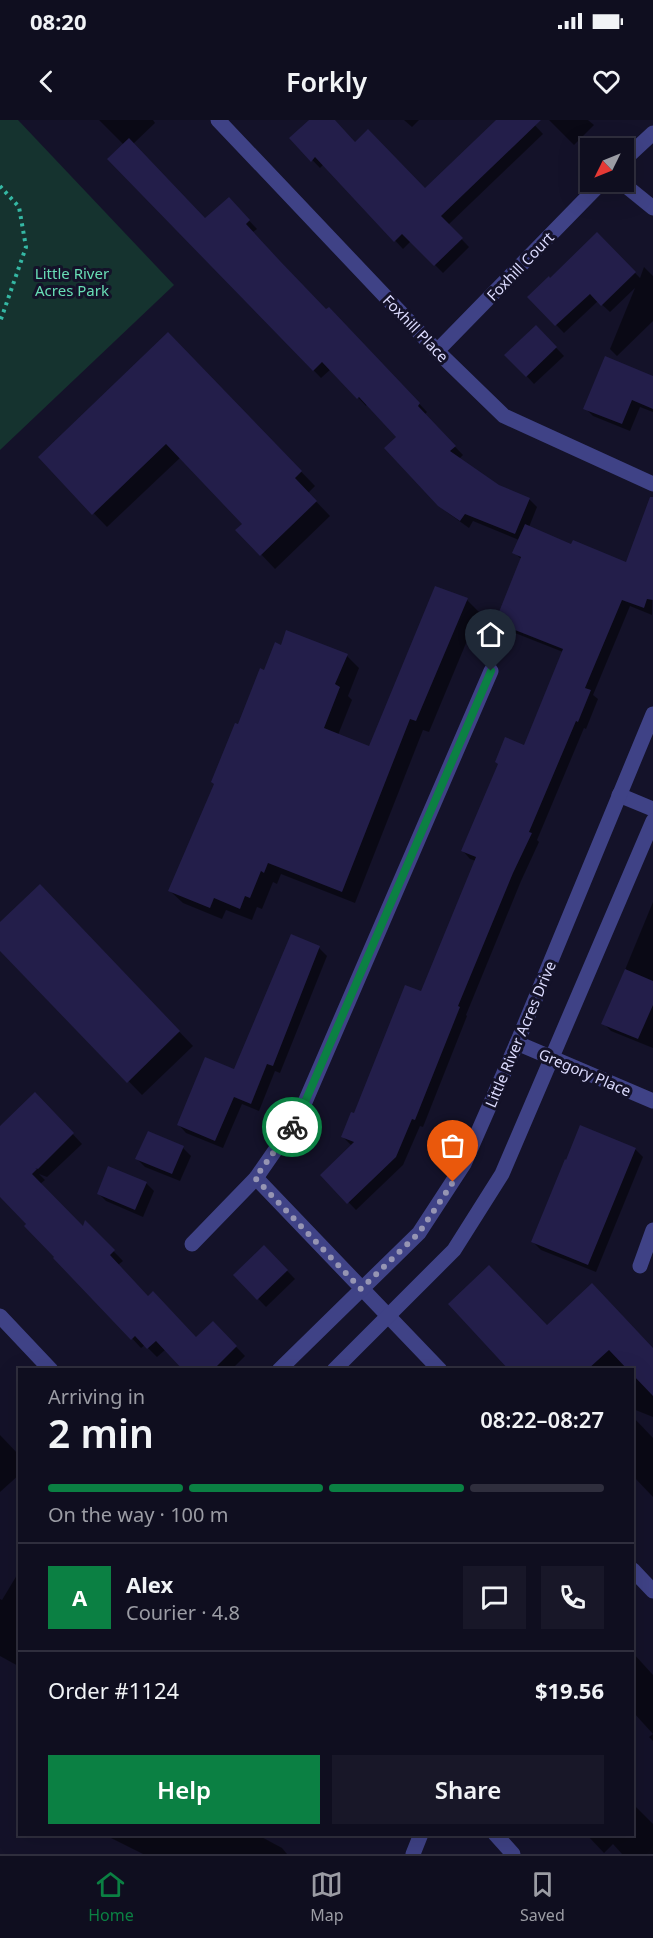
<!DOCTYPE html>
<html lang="en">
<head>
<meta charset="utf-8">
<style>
	:root { --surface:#0f0e1f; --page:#181728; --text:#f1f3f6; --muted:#9b9ca4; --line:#2f2e3d; --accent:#0b8043 }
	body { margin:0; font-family:"Noto Sans",sans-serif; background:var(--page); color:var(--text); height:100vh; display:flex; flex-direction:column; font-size:22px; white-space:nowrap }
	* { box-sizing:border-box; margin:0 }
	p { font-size:20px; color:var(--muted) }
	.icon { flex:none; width:33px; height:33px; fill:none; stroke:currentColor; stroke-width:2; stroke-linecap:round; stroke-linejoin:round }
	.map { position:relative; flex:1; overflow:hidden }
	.sheet { position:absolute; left:18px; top:1248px; width:616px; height:468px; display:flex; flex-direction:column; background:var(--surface); border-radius:0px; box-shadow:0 6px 24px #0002,0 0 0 2px var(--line) }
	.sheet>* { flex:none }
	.needle { width:39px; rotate:227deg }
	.tools { position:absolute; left:580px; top:18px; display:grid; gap:12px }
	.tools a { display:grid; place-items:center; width:54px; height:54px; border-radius:0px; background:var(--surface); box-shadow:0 6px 24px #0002,0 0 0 2px var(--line); font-size:30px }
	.pin { position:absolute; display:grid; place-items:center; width:51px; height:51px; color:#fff; margin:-62px -26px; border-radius:50% 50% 50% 0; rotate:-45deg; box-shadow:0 0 6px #0007 }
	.pin .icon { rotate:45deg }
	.courier { position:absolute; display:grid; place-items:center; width:60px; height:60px; margin:-30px; border:4px solid #0b8043; border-radius:50%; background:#fff; color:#222; box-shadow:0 2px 8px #0007 }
	.summary em { font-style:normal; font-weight:600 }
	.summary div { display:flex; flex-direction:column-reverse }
	.summary { display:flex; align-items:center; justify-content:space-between; height:102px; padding:0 30px }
	h1 { font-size:39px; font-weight:600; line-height:45px }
	.bar { display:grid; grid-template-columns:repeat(4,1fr); gap:9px 6px; align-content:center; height:72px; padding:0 30px }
	.bar i { height:8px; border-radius:4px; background:var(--line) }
	.bar .active { background:var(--accent) }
	.bar p { grid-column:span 4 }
	.line { display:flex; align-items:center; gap:15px; padding:0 30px; border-top:2px solid var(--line) }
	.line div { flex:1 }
	.round { display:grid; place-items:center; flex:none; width:63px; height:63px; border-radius:0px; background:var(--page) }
	.button { display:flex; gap:12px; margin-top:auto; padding:12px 30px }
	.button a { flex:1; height:69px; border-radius:0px; background:var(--accent); color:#fff; font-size:24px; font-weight:600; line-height:69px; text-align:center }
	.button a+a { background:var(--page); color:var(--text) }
	.status { display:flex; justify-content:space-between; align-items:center; height:42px; padding:0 30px; background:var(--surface); direction:ltr }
	.status svg { height:16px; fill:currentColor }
	header { display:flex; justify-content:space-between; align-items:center; height:78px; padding:0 30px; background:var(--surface); font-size:27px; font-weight:600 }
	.tab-bar { display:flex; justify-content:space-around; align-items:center; height:84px; border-top:2px solid var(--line); background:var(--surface); font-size:16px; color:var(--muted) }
	.tab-bar a { display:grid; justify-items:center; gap:3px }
	.tab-bar .active { color:var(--accent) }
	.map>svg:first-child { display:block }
	.green { fill:#15332f }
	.shadow { fill:#0007 }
	.building { fill:#231e4a }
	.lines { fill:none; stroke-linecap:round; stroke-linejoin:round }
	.path { stroke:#35b8a4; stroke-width:4; stroke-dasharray:3 4.5; stroke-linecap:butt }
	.minor { stroke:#3f4286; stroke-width:15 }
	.done { stroke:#9695b3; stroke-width:6; stroke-dasharray:0 10.8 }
	.route { stroke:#0b8043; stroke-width:8 }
	.labels { text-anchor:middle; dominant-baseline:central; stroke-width:6; stroke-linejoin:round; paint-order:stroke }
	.street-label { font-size:15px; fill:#dcdbfe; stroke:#141229 }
	.park-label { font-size:15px; fill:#68ddb5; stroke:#141229 }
</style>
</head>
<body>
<div class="status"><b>08:20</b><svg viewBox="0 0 49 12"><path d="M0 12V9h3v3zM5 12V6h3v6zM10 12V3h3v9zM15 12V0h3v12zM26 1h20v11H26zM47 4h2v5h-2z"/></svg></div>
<header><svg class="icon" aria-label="back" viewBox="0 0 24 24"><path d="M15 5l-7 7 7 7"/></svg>Forkly<svg class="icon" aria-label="heart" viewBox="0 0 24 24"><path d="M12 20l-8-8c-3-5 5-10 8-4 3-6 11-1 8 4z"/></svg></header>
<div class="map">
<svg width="653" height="1734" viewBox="0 0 653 1734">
	<rect width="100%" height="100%" fill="#141229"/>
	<!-- green -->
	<path class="green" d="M0,0H18L174,165L0,330Z"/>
	<!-- shadow -->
	<g class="shadow">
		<path d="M99,0H153L155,3L133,24L205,100L229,79L257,109L253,112L326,191L336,197L427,292L424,295L463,335L459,339L499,366L529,379L537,387L529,407L572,426L627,444L653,421L652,495L630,486L593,575L598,579L586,609L584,608L537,720L539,722L521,761L466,895L467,896L423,1007L420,1006L403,1045L356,1090L322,1055L352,1026L343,1017L422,873L476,741L470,739L463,731L525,627L563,532L505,509L497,501L522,440L514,432L519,420L473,401L469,408L448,393L439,385L398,317L367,284L366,286L331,249L321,258L109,39L124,25Z"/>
		<path d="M311,0H333L355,24L425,70L498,0H530L543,14L448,105L469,127L443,153L411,121L403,129L324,44L320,48L291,18Z"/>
		<path d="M404,0H419L412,7Z"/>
		<path d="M549,0H588L594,5L574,25Z"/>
		<path d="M597,114L640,158L644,147L653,156V201L617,236L610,229L635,168L610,192L598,181L564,213L529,177L550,160Z"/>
		<path d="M536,207L564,236L534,264L507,235Z"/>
		<path d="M182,228L315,366L308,373L330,396L275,449L238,410L245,404L181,337L107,407L40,338Z"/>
		<path d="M653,257V292L640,287L630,311L593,296L585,288Z"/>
		<path d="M467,480L479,492L429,612L423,610L355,783L281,754L277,764L273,762L262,789L257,787L252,800L226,790L222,799L183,783L170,771L239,606L265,551L347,536L359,548L348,576L352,580L338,615L369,628Z"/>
		<path d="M53,780L193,926L142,975L0,829V804Z"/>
		<path d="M653,782V928L611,911L603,903Z"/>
		<path d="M319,828L327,836L280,953L275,951L259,991L242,984L223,1028L186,1013L179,1005L235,951Z"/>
		<path d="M35,974L82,1024L47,1057L39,1054L45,1060L40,1064L83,1109L86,1103L123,1141L118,1145L149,1178L196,1219L213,1203L245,1236L231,1250H185L166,1229L157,1237L145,1225L141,1228L0,1075V1008Z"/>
		<path d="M148,1013L183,1028L191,1036L180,1061L145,1047L137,1039Z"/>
		<path d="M635,1029L643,1037L596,1152L541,1130L533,1122Z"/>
		<path d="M146,1063L154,1071L143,1097L106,1081L98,1073Z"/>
		<path d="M264,1127L295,1159L266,1187L235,1155Z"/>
		<path d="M547,1207L653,1230V1297L633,1289V1250H509Z"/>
		<path d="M633,1297L653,1318V1377L633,1356Z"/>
		<path d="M0,1315L20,1336V1354L0,1372Z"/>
		<path d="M20,1450V1547L0,1536V1479L2,1480Z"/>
		<path d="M633,1533L653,1555V1621L649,1617L653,1614L633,1592Z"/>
		<path d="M633,1684L653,1704V1734H622L613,1724L604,1733L586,1714H633Z"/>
		<path d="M103,1714H256L282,1728L287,1734H143Z"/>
	</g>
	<!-- building -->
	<g class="building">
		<path d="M309,0H335L355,22L368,9L425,68L496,0H541L441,96L463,118L434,146L402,114L394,122L315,37L311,42L289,18Z"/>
		<path d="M129,18L205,98L229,77L250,100L246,104L281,142L326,189L329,187L420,283L418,286L456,326L450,331L499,365L530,378L515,414L465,394L460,401L438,386L384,328L396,317L359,277L357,279L322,242L313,251L107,39Z"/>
		<path d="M597,112L636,152L601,186L590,174L555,206L527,177L549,156L550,158Z"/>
		<path d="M536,205L557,227L526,257L504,235Z"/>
		<path d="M168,212L302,351L295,358L317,381L260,436L235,410L242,404L166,324L92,395L38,337Z"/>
		<path d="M605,236L653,256V289L632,280L622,304L583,289Z"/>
		<path d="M650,377H653V480L647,479L644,488L622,480L585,568L591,570L578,602L576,601L529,712L532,713L513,753L458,886L460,887L415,1000L412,999L396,1037L347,1084L320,1055L354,1022L341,1017L351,992L354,993L405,865L421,871L476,737L461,731L498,644L495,642L505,617L524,625L563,529L495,502L521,437L512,433L525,404L571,424L573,420L626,442Z"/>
		<path d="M435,466L468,478L416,601L410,599L342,772L268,743L264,753L261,751L250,778L245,776L240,789L214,778L210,788L168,771L214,664L211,662L235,603L238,604L260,548L264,550L275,522L281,525L286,510L348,534L335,564L340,567L324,608L369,626Z"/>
		<path d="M40,764L180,911L127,963L0,831V802Z"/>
		<path d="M291,814L320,826L273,946L267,944L251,984L234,977L215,1021L177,1005L205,937L234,949Z"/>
		<path d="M625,849L653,861V885L638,919L601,904Z"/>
		<path d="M35,972L74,1013L38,1049L35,1048L37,1049L32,1054L83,1106L85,1100L115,1130L110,1135L148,1176L153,1171L196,1217L213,1201L237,1226L213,1250H183L156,1221L147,1229L135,1216L131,1220L53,1138L54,1137L24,1106L26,1104L0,1077V1006Z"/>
		<path d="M580,1005L636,1028L588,1145L531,1122L565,1039L566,1040Z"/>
		<path d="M148,1011L184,1026L172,1054L135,1039Z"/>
		<path d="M108,1046L147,1062L135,1090L97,1074Z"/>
		<path d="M264,1125L288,1150L257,1180L233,1155Z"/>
		<path d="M489,1145L547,1205L592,1163L653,1228V1276L633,1255V1250H628L609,1230L587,1250H509L448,1184Z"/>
	</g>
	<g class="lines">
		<!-- path -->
		<path class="path" d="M0,66L19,87L26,127L0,202"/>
		<!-- minor -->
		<g class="minor">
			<path d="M218,0L437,231L504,296L653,364"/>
			<path d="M624,40L653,13"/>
			<path d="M621,62L653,88"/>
			<path d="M437,231L602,62"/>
			<path d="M619,675L653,689"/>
			<path d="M517,923L653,981"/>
			<path d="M256,1058L440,1250"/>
			<path d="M192,1124L256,1058L299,996L491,551"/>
			<path d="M640,1146L653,1110"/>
			<path d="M0,1196L51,1250"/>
			<path d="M279,1250L419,1113L464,1044L517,923L653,594"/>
			<path d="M334,1250L454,1130L502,1054L653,701"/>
			<path d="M633,1450L653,1471"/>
			<path d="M495,1714L513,1734"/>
			<path d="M413,1734L421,1714"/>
		</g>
	</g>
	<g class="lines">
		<!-- done -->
		<path class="done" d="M292,1007L255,1058L361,1169L419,1113L453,1062"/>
		<!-- route -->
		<path class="route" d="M292,1007L299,996L491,551"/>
	</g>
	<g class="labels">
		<!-- street labels -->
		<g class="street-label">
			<text transform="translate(520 146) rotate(-46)">Foxhill Court</text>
			<text transform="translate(416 208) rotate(46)">Foxhill Place</text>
			<text transform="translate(520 914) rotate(-67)">Little River Acres Drive</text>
			<text transform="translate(585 952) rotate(23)">Gregory Place</text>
		</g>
		<!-- park labels -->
		<g class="park-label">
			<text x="72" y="153">Little River<tspan x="72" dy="17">Acres Park</tspan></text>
		</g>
	</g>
</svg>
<div class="tools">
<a><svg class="needle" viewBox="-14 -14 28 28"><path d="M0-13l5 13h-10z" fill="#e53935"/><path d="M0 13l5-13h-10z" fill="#9b9ca4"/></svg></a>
</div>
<div class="pin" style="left:453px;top:1062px;background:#ea580c"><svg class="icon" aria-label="bag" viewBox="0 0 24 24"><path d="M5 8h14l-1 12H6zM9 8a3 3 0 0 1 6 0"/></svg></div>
<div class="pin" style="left:491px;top:551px;background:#1f2937"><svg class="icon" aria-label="home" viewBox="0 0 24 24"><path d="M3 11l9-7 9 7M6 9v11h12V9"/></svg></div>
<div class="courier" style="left:292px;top:1007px"><svg class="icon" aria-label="bike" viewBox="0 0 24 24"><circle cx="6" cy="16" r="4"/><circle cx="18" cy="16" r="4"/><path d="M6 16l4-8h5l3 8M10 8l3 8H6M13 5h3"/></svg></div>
<section class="sheet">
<div class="summary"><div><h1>2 min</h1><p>Arriving in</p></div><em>08:22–08:27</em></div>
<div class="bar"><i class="active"></i><i class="active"></i><i class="active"></i><i></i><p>On the way · 100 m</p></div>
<div class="line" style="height:108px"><b class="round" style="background:var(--accent);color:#fff">A</b><div><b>Alex</b><p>Courier · 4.8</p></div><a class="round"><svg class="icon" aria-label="chat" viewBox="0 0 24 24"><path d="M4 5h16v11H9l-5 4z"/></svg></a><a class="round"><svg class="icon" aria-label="phone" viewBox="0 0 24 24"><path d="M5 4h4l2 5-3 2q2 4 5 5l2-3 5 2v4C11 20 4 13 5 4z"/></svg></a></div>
<div class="line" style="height:78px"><div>Order #1124</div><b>$19.56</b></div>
<div class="button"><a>Help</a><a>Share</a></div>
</section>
</div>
<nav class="tab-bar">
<a class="active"><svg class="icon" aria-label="home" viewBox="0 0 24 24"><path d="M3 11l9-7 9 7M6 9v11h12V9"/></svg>Home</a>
<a><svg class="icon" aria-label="map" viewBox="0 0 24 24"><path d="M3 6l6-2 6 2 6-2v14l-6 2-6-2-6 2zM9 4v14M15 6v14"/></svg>Map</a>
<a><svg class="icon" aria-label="saved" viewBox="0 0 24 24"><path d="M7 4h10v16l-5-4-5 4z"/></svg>Saved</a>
</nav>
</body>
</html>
